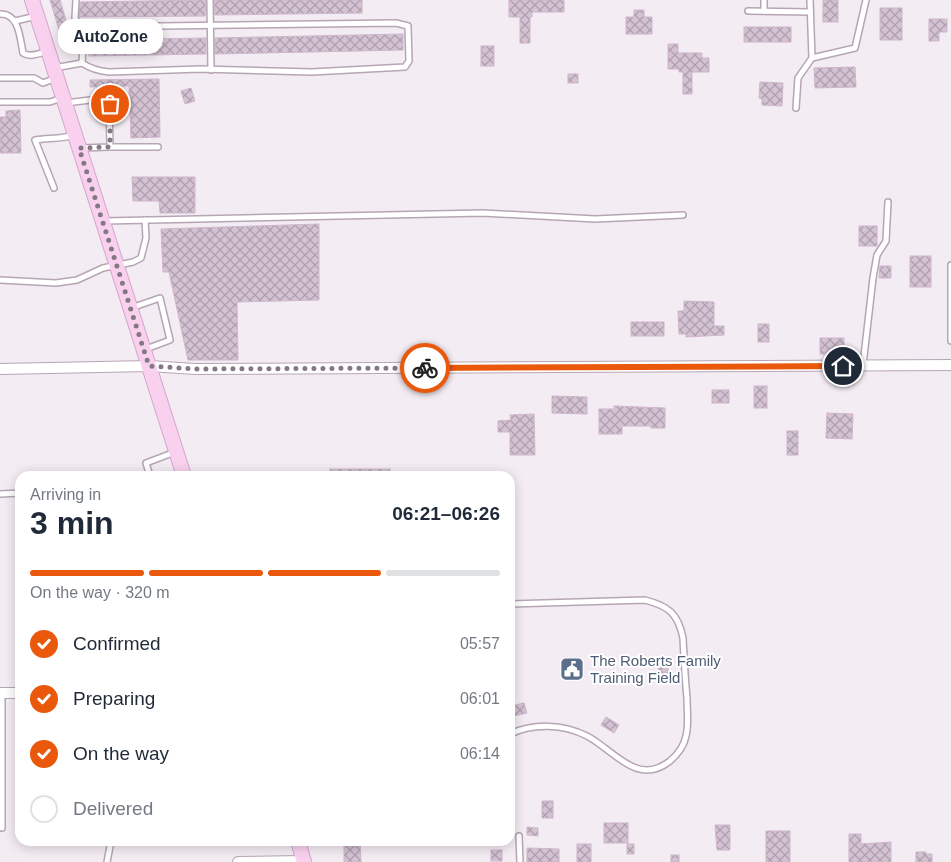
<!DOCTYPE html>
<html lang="en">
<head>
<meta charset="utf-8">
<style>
	:root { --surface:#fff; --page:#f2f2f3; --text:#1f2937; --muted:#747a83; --line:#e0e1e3; --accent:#ea580c }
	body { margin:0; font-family:Helvetica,sans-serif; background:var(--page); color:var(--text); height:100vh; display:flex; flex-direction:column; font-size:19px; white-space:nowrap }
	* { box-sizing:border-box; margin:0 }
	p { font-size:16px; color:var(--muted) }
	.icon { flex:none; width:28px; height:28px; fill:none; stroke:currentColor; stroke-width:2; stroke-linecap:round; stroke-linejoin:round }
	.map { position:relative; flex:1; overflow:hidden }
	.details { position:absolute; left:15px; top:471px; width:500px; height:375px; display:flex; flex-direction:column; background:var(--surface); border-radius:15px; box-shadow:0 2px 12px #0003 }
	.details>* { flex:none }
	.pin { position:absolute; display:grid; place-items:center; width:42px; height:42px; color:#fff; margin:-21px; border:2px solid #fff; border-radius:50%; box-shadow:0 1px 5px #0007 }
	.courier { position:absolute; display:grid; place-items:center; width:50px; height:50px; margin:-25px; border:4px solid #ea580c; border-radius:50%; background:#fff; color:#222; box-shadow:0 1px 6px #0007 }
	.bubble { position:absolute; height:35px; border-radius:15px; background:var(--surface); box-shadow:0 2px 12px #0003; font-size:16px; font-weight:800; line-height:35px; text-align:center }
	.head em { font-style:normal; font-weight:800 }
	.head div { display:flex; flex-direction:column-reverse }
	.head { display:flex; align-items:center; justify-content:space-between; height:85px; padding:0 15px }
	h1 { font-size:32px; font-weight:800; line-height:38px }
	.bar { display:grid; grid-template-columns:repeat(4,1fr); gap:8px 5px; align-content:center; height:60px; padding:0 15px }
	.bar i { height:6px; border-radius:4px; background:var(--line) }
	.bar .selected { background:var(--accent) }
	.bar p { grid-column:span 4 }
	ol { padding:0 15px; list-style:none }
	li { display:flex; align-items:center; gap:15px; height:55px }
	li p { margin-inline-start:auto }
	li .icon { padding:5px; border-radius:50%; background:var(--accent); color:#fff; stroke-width:4 }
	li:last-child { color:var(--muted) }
	li i { width:28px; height:28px; border:2px solid var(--line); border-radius:50% }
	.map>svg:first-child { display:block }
	.building { fill:url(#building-cross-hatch); stroke:#ceb6cc }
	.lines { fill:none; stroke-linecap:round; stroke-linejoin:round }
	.service-casing { stroke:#b6a6b4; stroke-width:8 }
	.minor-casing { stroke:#b6a6b4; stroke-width:12 }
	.secondary-casing { stroke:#d4a6ca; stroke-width:16 }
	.service { stroke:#fff; stroke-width:5 }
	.minor { stroke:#fff; stroke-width:10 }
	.secondary { stroke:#f9d1ef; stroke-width:14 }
	.done { stroke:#847883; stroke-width:5; stroke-dasharray:0 9 }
	.route { stroke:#ea580c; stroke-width:6 }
	.labels { text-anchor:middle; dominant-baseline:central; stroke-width:4; stroke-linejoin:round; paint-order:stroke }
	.service-label { font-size:15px; fill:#4e5e75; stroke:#fff; text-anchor:start }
</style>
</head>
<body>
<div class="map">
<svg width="951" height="862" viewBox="0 0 951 862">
	<defs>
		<pattern id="building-cross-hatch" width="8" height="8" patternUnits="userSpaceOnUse" patternTransform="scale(1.25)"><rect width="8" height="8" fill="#d4c2d3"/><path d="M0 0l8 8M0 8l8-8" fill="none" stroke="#ae9fad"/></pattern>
	</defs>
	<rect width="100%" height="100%" fill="#f4ecf3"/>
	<!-- building -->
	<g class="building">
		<path d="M50,0H60L74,47L65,50Z"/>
		<path d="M206,0L205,16L79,17L80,2Z"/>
		<path d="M214,0H362V13L215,15Z"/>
		<path d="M509,0H564V12H532V17H530V43H520V17H509Z"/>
		<rect x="823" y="0" width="15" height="22"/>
		<rect x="880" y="8" width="22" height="32"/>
		<path d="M634,10H644V17H652V34H626V17H634Z"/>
		<path d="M929,19H947V32H939V41H929Z"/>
		<rect x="744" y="27" width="47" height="15"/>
		<path d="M403,34V50L215,54V38Z"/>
		<path d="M206,38V54L89,56L88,40Z"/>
		<path d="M668,44H678V53H702V58H709V72H692V94H683V72H679V69H668Z"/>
		<rect x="481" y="46" width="13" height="20"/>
		<path d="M855,67L856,87L815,88L814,68Z"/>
		<rect x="568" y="74" width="10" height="9"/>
		<path d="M157,79H159L160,137L131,138L129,86L90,87V80Z"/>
		<path d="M760,82L783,83L782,106L762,105V99L759,98Z"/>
		<path d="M191,88L195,101L185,104L181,91Z"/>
		<path d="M20,110L21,153H0V117H6V111Z"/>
		<path d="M132,177H195V213H160L159,201H133Z"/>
		<path d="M319,224V300L237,302L238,360H188L169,272H163L161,229Z"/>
		<rect x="859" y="226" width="18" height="20"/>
		<rect x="910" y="256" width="21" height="31"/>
		<path d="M880,266H891V278H879Z"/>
		<path d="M684,301L714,302V326H724V335L686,337V334H679L678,311H684Z"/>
		<rect x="631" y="322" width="33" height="14"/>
		<rect x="758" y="324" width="11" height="18"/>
		<rect x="820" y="338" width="24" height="16"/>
		<rect x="754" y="386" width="13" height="22"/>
		<rect x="712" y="390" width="17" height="13"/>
		<path d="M552,396L587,397V414L552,413Z"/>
		<path d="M614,406L665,408V428H651V426H622V434H599V409H614Z"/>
		<path d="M827,413L853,414L852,439L826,438Z"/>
		<path d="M534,414L535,455H510V432H498V421L511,420L510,415Z"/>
		<rect x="787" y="431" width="11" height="24"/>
		<rect x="330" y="469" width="60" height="7"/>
		<path d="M658,661H667L669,676H659Z"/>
		<path d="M524,703L527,713L513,716L511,706Z"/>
		<path d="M606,717L619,725L614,733L601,725Z"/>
		<rect x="542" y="801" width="11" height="17"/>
		<rect x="604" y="823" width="24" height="20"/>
		<path d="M715,825H730V850H717Z"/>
		<path d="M527,827L538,828V836L527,835Z"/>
		<rect x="766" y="831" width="24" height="31"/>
		<path d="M849,834H861V844L891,842V862H849Z"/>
		<path d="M344,841H360L361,862H344Z"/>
		<rect x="577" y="844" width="14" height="18"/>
		<rect x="627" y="844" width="7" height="10"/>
		<path d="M527,848L559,849V862H527Z"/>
		<rect x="491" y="850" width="11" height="11"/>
		<path d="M916,852H926V854H932V862H916Z"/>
		<rect x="671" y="855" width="8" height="7"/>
	</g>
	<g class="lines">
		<!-- service casing -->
		<g class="service-casing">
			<g id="service">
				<path d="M210,0L211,70"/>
				<path d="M764,0V11"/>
				<path d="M810,0L812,58"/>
				<path d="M748,11L810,12"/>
				<path d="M0,14C19,13 20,38 23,53C30,58 40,53 48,51"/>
				<path d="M15,21L37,16"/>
				<path d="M82,63L84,27"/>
				<path d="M54,68L82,63C91,69 98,71 109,72L201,69L312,72L405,67L409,61L408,26L396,23L84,27L78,24L75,18L76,0"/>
				<path d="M0,78H34L43,83L56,78"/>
				<path d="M0,102H50L62,98"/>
				<path d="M66,103L90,100L109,102L110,147L81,148"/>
				<path d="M796,108L798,78L812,58L855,48L866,0"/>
				<path d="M110,147H158"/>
				<path d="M54,188L35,140C49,138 62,139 75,135"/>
				<path d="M104,221L483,213L595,219L683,215"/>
				<path d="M951,265V341"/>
				<path d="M0,280L56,283L77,280L103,268L133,262L141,258L146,238L145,220"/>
				<path d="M131,308L160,298L170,340L146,349"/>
				<path d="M863,365L873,278L877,255L886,241L888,202"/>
				<path d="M150,476L146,463L175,452"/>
				<path d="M0,494L20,493"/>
				<path d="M510,604L645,600C668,606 678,613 683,638C684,658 685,678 687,698C687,711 689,724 686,736C684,746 677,755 670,761C637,787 614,750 587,736C563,724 534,723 510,734"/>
				<path d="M2,693V828"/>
				<path d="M519,836L520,862"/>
				<path d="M107,862L111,841"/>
			</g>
		</g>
		<!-- minor casing -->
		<g class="minor-casing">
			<g id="minor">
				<path d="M0,369L149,366L195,369L951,365"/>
				<path d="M0,693H20"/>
				<path d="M238,862L304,861"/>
			</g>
		</g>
		<!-- secondary casing -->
		<g class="secondary-casing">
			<g id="secondary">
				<path d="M32,0L184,476"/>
				<path d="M298,841L304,862"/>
			</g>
		</g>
		<!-- service -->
		<use href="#service" class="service"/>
		<!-- minor -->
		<use href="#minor" class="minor"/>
		<!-- secondary -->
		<use href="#secondary" class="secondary"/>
	</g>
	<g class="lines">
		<!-- done -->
		<path class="done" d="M110,104V147L79,148L149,366L195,369L425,368"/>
		<!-- route -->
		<path class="route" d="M425,368L843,366"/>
	</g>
	<!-- icons -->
	<defs>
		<g id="civic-square" transform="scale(1.25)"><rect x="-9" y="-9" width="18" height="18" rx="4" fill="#5c6f8a" stroke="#fff"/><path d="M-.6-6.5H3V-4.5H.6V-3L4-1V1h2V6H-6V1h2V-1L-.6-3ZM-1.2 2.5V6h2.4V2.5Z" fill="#fff"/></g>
	</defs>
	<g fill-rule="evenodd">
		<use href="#civic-square" x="572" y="669"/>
	</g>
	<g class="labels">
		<!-- service labels -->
		<g class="service-label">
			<text x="590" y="660">The Roberts Family<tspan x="590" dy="17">Training Field</tspan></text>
		</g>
	</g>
</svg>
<div class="pin" style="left:110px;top:104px;background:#ea580c"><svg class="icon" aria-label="bag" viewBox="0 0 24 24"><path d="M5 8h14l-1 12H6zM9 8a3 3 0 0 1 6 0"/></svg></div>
<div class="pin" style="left:843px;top:366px;background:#1f2937"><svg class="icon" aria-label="home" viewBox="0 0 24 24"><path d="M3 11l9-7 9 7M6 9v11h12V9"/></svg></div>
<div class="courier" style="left:425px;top:368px"><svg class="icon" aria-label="bike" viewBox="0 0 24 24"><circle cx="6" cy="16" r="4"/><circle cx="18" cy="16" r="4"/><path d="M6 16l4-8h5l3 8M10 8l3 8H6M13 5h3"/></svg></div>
<div class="bubble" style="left:58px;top:19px;width:105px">AutoZone</div>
<section class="details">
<div class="head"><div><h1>3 min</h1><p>Arriving in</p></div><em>06:21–06:26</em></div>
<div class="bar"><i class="selected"></i><i class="selected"></i><i class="selected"></i><i></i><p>On the way · 320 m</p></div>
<ol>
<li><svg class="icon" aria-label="check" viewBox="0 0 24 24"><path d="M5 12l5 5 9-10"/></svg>Confirmed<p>05:57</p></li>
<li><svg class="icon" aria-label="check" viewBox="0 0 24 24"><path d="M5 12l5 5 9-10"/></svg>Preparing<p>06:01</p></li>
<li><svg class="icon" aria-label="check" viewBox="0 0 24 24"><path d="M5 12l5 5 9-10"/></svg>On the way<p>06:14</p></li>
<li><i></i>Delivered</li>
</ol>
</section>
</div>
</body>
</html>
